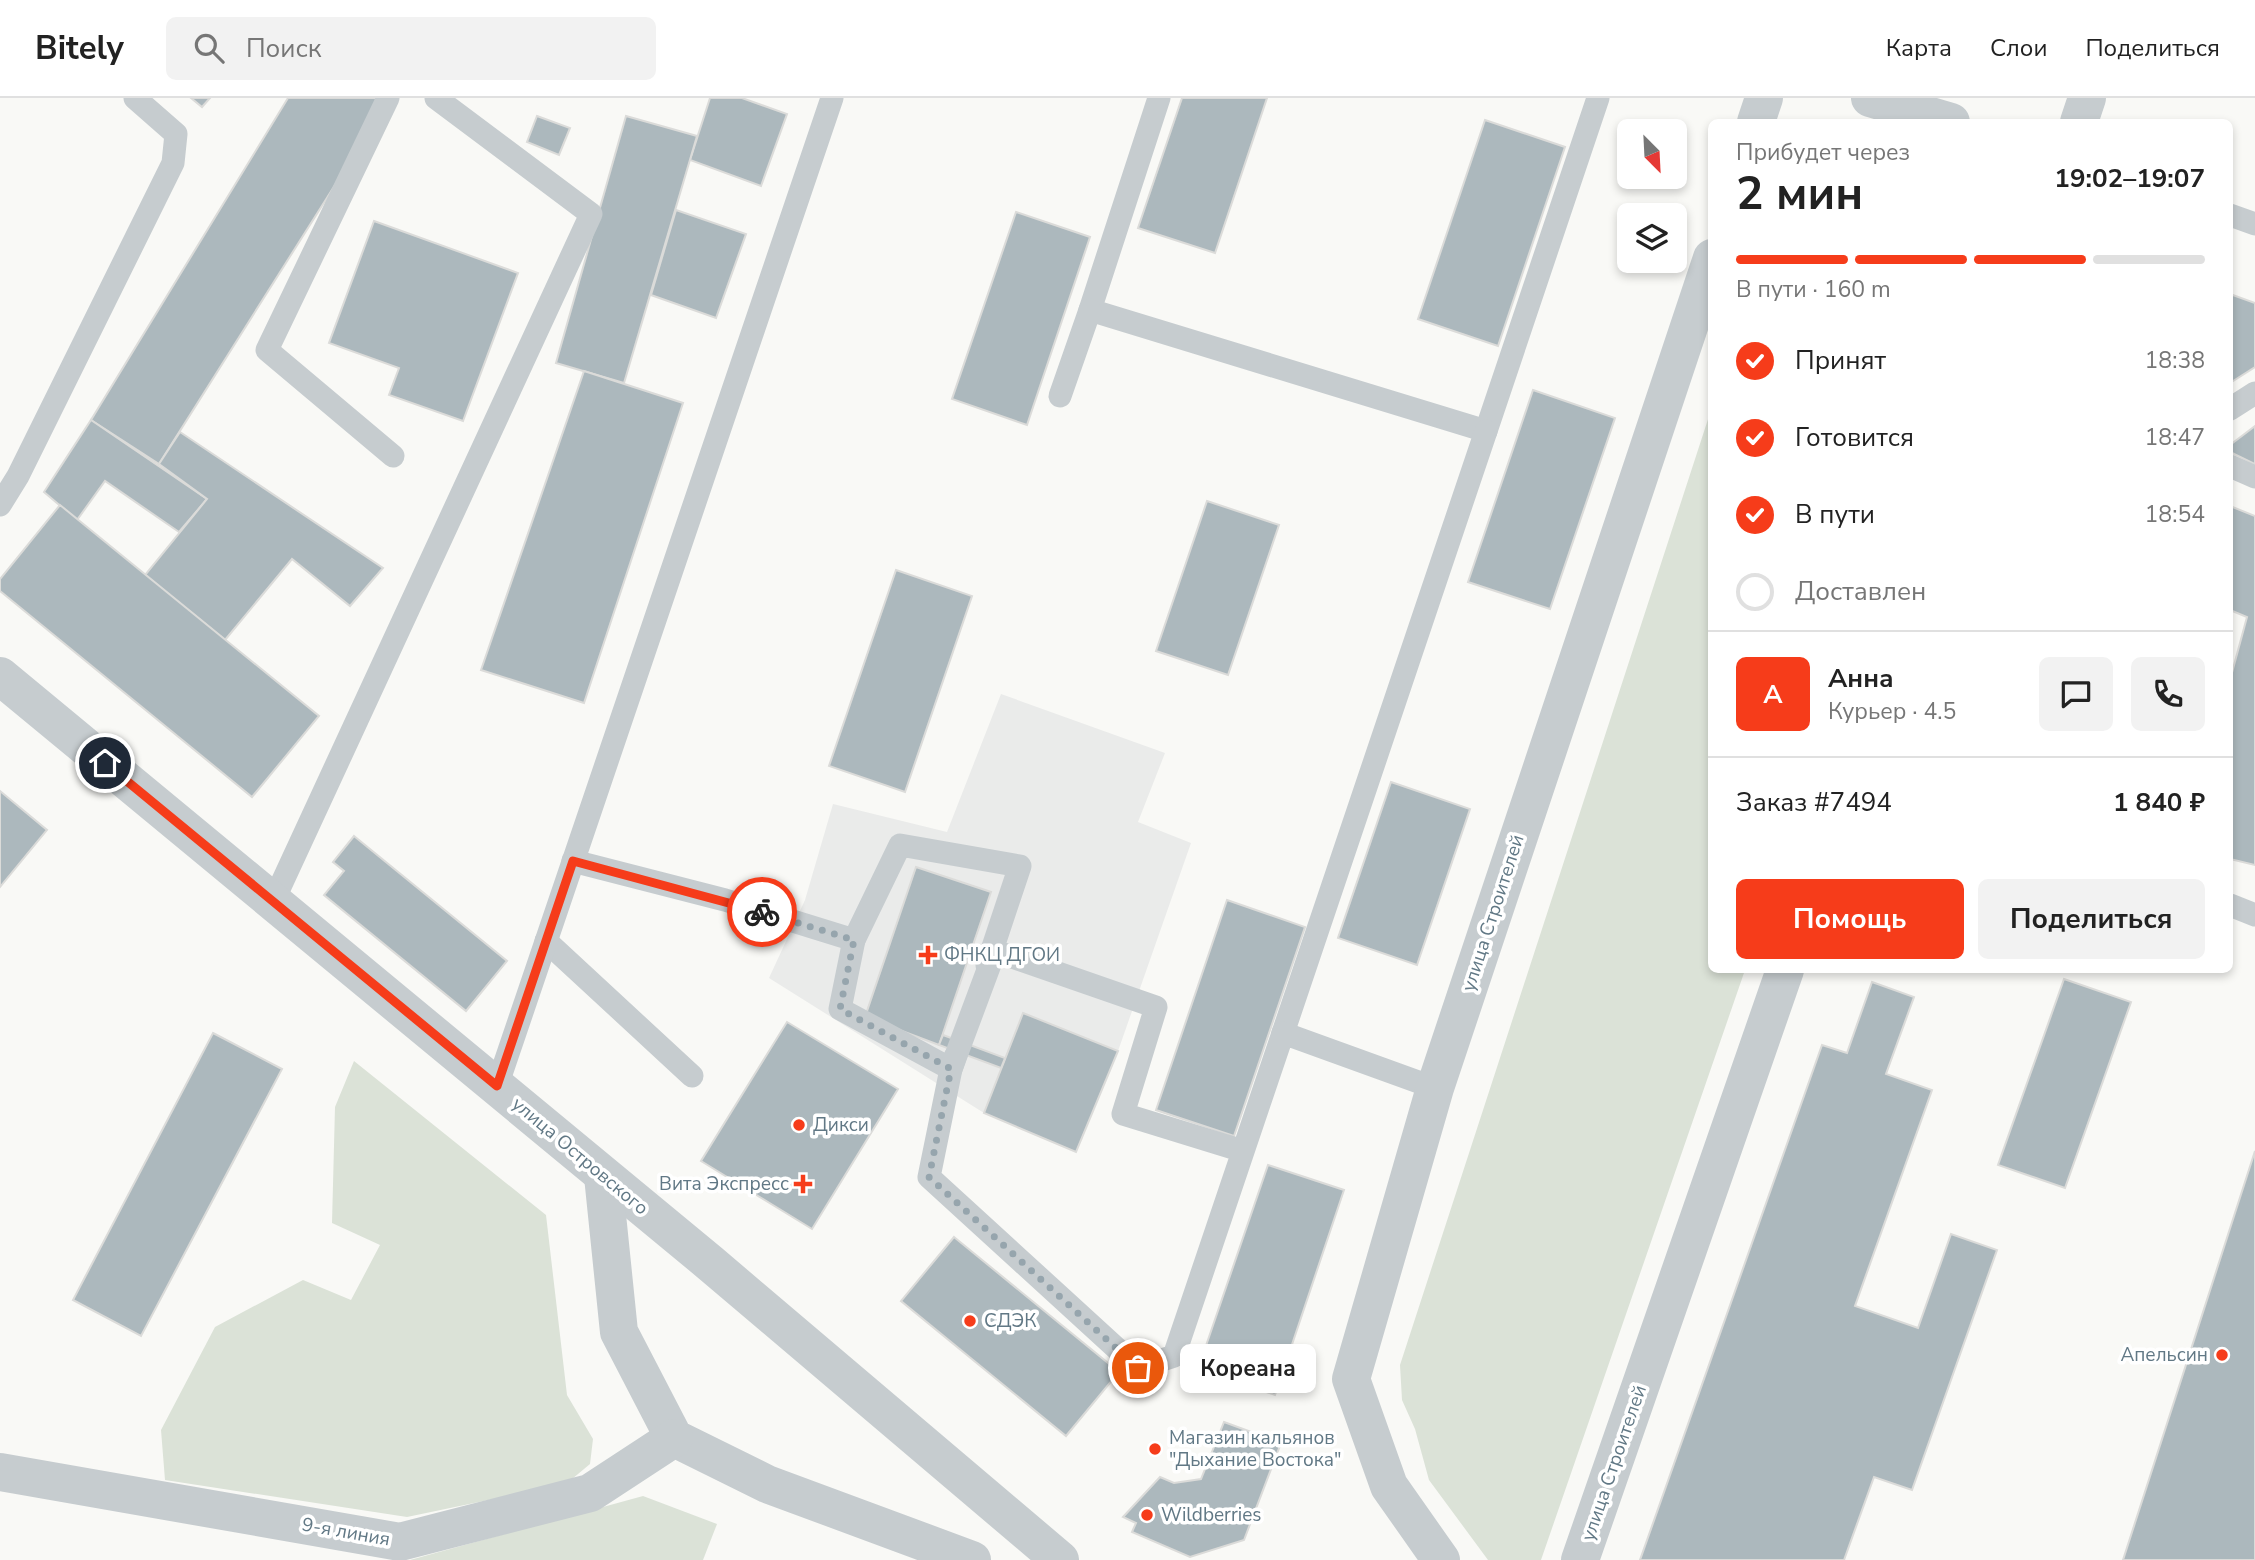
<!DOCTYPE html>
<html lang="ru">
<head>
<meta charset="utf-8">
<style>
	:root { --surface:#fff; --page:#f2f2f2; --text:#222; --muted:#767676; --line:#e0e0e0; --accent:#f63c1a }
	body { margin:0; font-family:"Nunito Sans",sans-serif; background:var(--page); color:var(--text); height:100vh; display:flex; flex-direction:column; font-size:26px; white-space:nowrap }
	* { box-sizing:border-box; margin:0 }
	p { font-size:23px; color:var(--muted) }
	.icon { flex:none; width:38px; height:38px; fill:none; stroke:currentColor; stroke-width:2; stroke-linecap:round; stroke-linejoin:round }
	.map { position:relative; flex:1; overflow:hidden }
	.side { position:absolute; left:1708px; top:21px; width:525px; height:854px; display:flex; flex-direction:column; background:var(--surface); border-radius:10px; box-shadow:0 4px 10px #0003 }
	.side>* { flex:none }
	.needle { width:46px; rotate:156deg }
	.tools { position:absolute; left:1617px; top:21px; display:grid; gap:14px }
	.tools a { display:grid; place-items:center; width:70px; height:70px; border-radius:10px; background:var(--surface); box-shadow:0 4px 10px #0003; font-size:35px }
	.pin { position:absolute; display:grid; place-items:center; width:60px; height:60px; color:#fff; margin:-30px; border:4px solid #fff; border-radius:50%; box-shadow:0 2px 7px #0007 }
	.courier { position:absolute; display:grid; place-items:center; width:70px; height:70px; margin:-35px; border:5px solid #f63c1a; border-radius:50%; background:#fff; color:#222; box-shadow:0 2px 9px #0007 }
	.bubble { position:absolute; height:49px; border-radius:10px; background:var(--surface); box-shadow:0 4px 10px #0003; font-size:23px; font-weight:700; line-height:49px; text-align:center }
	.summary em { font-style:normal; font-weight:700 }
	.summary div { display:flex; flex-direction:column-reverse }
	.summary { display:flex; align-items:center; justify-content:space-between; height:119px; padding:0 28px }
	h1 { font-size:46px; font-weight:700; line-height:52px }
	.bar { display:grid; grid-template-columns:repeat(4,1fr); gap:10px 7px; align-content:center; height:84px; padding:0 28px }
	.bar i { height:9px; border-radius:5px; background:var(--line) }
	.bar .current { background:var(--accent) }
	.bar p { grid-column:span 4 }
	.line { display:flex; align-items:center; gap:18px; padding:0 28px; border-top:2px solid var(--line) }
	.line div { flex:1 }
	.round { display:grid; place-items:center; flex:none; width:74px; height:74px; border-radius:10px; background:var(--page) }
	ol { padding:0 28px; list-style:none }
	li { display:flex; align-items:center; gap:21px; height:77px }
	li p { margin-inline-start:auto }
	li .icon { padding:7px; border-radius:50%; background:var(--accent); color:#fff; stroke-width:4 }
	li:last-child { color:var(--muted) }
	li i { width:38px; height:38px; border:4px solid var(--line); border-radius:50% }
	.cta { display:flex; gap:14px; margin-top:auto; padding:14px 28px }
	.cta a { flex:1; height:80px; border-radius:10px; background:var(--accent); color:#fff; font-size:28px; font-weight:700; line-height:80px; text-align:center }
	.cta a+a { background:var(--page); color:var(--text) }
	header { display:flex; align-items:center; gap:42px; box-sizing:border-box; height:98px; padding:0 35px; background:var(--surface); border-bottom:2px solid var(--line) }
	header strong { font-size:33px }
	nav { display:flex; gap:38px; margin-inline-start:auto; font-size:24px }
	.search { width:490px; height:63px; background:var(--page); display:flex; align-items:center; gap:18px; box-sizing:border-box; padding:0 24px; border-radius:10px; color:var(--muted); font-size:26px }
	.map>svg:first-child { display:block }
	.built { fill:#eaebea }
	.green { fill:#dbe2d7 }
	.building { fill:#acb8bd; stroke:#dbdbd9; stroke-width:2 }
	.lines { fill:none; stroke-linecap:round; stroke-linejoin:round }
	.service { stroke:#c6cccf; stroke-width:23 }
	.minor { stroke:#c6cccf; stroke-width:38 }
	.tertiary { stroke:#c6cccf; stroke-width:38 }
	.done { stroke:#96a5ad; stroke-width:7; stroke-dasharray:0 12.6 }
	.route { stroke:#f63c1a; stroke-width:9 }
	.poi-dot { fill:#f63c1a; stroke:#fff; stroke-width:2.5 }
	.labels { text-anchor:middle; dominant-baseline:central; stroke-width:7; stroke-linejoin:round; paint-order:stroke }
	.street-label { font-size:19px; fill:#617885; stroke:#fff }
	.poi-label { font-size:19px; fill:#617885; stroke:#fff; text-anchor:start }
</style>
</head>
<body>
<header>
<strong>Bitely</strong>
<div class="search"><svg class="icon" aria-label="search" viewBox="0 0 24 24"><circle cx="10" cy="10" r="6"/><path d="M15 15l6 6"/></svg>Поиск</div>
<nav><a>Карта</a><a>Слои</a><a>Поделиться</a></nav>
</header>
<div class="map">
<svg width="2255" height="1462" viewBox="0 0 2255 1462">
	<rect width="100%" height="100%" fill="#f9f9f6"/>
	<!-- built -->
	<path class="built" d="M1001,596L1165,655L1138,724L1191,745L1118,953L1076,1054L984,1015L769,880L805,802L833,706L947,734Z"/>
	<!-- green -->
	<g class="green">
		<path d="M1711,312L1712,872H1745L1541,1462H1488L1429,1382L1415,1331L1402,1302L1400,1267Z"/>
		<path d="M354,963L546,1117L567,1297L593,1341L590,1366L566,1386L407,1419L165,1382L161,1332L215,1229L303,1182L351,1202L380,1147L332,1125L335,1009Z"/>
		<path d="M643,1398L717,1426L703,1462H410Z"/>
	</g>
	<!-- building -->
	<g class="building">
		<path d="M191,0H210L202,9Z"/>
		<path d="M288,0H390L159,366L91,322Z"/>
		<path d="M710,0H742L787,16L761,88L690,62Z"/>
		<path d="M1182,0H1267L1215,155L1138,130Z"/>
		<path d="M537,18L570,30L559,57L527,44Z"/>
		<path d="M626,18L697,38L624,285L556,265Z"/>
		<path d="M1485,22L1565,49L1498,248L1418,221Z"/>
		<path d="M676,112L746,136L716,220L651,197Z"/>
		<path d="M1016,114L1090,139L1027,327L952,301Z"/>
		<path d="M374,123L518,175L463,323L389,297L399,270L329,245Z"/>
		<path d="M2230,196L2255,205V269L2230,285Z"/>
		<path d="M584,273L683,305L584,605L481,572Z"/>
		<path d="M1533,292L1615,320L1550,511L1468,484Z"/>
		<path d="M91,322L207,401L179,434L105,383L77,422L44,394Z"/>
		<path d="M2255,328V366L2230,354V347Z"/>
		<path d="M180,334L383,470L350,508L292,461L225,542L145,477L207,401L159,366Z"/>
		<path d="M1207,403L1279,427L1228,577L1156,553Z"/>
		<path d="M60,407L319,618L252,699L0,493V481Z"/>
		<path d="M2230,408L2255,418V767L2230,761V582L2247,519L2230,512Z"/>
		<path d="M896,472L972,498L905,694L829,668Z"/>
		<path d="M1391,684L1470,711L1417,867L1338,840Z"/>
		<path d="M0,693L47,732L0,789Z"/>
		<path d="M354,738L507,863L466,913L324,797L344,773L333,764Z"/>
		<path d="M916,769L991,794L939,947L865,919Z"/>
		<path d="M1227,802L1305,829L1234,1038L1156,1012Z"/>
		<path d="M2064,881L2131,904L2065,1090L1998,1067Z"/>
		<path d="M1872,884L1914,899L1886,976L1932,992L1855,1208L1918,1230L1951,1136L1997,1152L1912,1392L1874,1379L1844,1462H1640L1822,947L1847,955Z"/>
		<path d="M1023,915L1118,953L1076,1054L984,1015Z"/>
		<path d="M787,924L898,991L812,1131L701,1063Z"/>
		<path d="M213,935L282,971L141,1238L73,1202Z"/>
		<path d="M943,937L1005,960L1001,970L939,947Z"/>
		<path d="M2255,1053V1462H2123Z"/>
		<path d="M1268,1067L1344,1092L1275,1297L1198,1271Z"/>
		<path d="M954,1139L1119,1274L1066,1338L901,1203Z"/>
		<path d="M1224,1324L1281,1345L1244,1442L1190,1459L1132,1434L1136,1425L1123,1419L1160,1379L1174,1385L1201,1381Z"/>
	</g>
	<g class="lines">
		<!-- service -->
		<g class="service">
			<path d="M388,0L267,252L393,358"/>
			<path d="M1159,0L1090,212L1486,333L1598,0"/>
			<path d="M2230,117L2255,126"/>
			<path d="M1060,298L1090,212"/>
			<path d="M2230,311L2255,295"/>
			<path d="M2230,368L2255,379"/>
			<path d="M0,407L18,378L173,65L176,36L135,0"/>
			<path d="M573,763L725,802L854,842L840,911L951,971L955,959"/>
			<path d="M273,804L591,116L436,0"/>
			<path d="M2230,807L2255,817"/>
			<path d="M854,842L900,747L1020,768L987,867"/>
			<path d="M546,843L692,978"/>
			<path d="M1283,935L1486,333"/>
			<path d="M497,988L832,0"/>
			<path d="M1243,1053L1123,1016L1156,909L995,853L951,971L929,1079L1138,1270L1174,1258L1283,935L1435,990"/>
		</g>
		<!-- minor -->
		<g class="minor">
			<path d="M1870,0L1951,24"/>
			<path d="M1756,24L1764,0"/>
			<path d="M2079,24L2087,0"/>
			<path d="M1441,1462L1389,1388L1351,1281L1435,990L1712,160"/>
			<path d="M1580,1462L1785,872"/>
		</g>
		<!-- tertiary -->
		<g class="tertiary">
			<path d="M0,578L710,1165L1060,1462"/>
			<path d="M603,1078L619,1234L674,1340L767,1386L972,1462"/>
			<path d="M0,1374L400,1444L590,1395L674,1340"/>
		</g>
	</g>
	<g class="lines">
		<!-- done -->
		<path class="done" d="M762,814L854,842L840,911L951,971L929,1079L1138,1270"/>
		<!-- route -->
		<path class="route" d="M105,665L497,988L573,763L762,814"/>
	</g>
	<!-- markers -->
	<g class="poi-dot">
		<path d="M924.5 846.5h7v7h7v7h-7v7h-7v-7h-7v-7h7z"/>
		<circle cx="799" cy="1027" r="7"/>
		<path d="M799.5 1075.5h7v7h7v7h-7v7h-7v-7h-7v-7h7z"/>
		<circle cx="970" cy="1223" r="7"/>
		<circle cx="2222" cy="1257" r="7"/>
		<circle cx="1155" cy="1351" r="7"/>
		<circle cx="1147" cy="1417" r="7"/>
	</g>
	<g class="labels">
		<!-- street labels -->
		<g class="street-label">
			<text transform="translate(1493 815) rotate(-72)">улица Строителей</text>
			<text transform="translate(580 1058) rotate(40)">улица Островского</text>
			<text transform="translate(1614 1365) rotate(-71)">улица Строителей</text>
			<text transform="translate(346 1434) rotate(10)">9-я линия</text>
		</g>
		<!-- poi labels -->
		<g class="poi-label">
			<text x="944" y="857">ФНКЦ ДГОИ</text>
			<text x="813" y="1027">Дикси</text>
			<text x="789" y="1086" text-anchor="end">Вита Экспресс</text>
			<text x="984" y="1223">СДЭК</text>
			<text x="2208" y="1257" text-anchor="end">Апельсин</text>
			<text x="1169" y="1340">Магазин кальянов<tspan x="1169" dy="22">"Дыхание Востока"</tspan></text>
			<text x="1161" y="1417">Wildberries</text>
		</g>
	</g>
</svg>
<div class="tools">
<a><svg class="needle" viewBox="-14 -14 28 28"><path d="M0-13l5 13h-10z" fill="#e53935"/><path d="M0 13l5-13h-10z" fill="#767676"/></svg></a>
<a><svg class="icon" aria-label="layers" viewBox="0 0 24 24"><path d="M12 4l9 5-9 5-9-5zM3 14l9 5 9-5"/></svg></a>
</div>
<div class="pin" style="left:1138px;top:1270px;background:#ea580c"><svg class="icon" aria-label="bag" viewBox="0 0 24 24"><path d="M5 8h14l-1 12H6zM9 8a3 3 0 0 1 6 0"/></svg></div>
<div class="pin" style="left:105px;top:665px;background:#1f2937"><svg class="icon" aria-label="home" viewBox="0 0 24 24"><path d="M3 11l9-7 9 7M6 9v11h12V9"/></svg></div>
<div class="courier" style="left:762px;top:814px"><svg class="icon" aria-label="bike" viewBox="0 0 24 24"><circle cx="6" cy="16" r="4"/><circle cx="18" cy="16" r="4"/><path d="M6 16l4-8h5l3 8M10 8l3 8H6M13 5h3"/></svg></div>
<div class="bubble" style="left:1180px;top:1246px;width:136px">Кореана</div>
<section class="side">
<div class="summary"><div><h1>2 мин</h1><p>Прибудет через</p></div><em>19:02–19:07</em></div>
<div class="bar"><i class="current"></i><i class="current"></i><i class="current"></i><i></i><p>В пути · 160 m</p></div>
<ol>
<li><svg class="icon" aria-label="check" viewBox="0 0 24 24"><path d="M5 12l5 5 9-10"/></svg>Принят<p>18:38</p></li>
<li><svg class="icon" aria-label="check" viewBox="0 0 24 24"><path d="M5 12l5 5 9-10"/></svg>Готовится<p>18:47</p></li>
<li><svg class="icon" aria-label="check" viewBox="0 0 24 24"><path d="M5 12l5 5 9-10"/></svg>В пути<p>18:54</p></li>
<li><i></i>Доставлен</li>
</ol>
<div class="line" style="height:126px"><b class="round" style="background:var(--accent);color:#fff">А</b><div><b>Анна</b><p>Курьер · 4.5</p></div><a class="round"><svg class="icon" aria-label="chat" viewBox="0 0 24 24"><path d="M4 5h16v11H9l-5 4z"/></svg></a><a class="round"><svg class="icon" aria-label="phone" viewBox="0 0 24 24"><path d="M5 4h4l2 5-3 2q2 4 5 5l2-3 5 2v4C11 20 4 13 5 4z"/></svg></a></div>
<div class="line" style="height:91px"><div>Заказ #7494</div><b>1 840 ₽</b></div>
<div class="cta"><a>Помощь</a><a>Поделиться</a></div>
</section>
</div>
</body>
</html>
